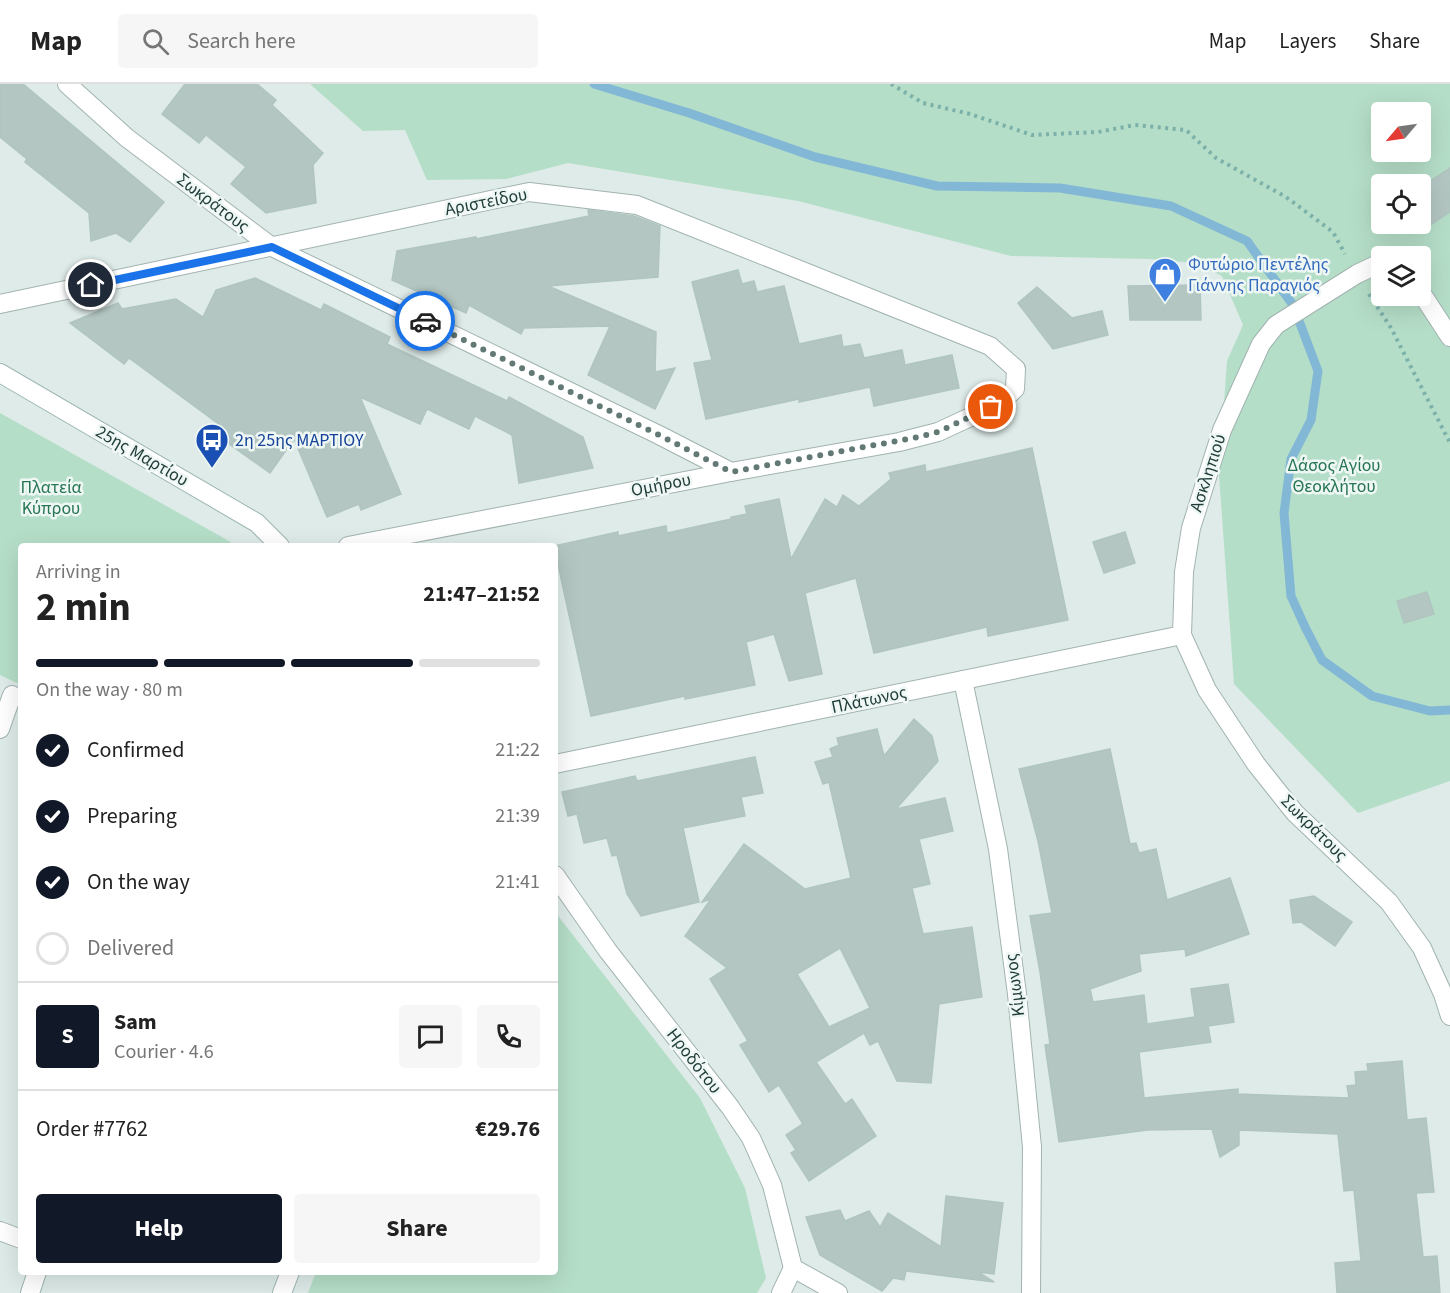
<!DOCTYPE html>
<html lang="en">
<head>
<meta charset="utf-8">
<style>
	:root { --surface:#fff; --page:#f6f6f6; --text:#222; --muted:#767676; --line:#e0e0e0; --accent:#111827 }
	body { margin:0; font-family:"Source Sans 3",sans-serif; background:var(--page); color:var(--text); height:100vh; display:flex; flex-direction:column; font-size:22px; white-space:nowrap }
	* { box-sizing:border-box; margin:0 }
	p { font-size:20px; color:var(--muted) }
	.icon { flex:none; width:33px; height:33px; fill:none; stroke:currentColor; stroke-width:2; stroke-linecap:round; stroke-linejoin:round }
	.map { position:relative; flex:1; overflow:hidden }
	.drawer { position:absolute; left:18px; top:459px; width:540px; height:732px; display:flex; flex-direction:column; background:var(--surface); border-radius:6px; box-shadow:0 6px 24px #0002 }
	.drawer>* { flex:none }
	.needle { width:39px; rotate:241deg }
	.tools { position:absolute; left:1371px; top:18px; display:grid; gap:12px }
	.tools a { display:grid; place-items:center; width:60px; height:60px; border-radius:6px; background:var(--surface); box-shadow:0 6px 24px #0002; font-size:30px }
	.pin { position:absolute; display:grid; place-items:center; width:51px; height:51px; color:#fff; margin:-26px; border:3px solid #fff; border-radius:50%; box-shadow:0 2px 6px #0007 }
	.courier { position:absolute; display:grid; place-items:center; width:60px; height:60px; margin:-30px; border:4px solid #1a73e8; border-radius:50%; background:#fff; color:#222; box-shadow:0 2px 8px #0007 }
	.summary em { font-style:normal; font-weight:700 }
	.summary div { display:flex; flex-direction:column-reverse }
	.summary { display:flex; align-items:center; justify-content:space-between; height:102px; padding:0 18px }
	h1 { font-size:39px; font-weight:700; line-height:45px }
	.bar { display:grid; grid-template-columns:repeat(4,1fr); gap:9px 6px; align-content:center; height:72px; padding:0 18px }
	.bar i { height:8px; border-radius:4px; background:var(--line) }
	.bar .selected { background:var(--accent) }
	.bar p { grid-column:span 4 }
	.line { display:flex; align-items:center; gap:15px; padding:0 18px; border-top:2px solid var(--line) }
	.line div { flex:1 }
	.round { display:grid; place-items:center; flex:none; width:63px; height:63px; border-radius:6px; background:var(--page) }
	ol { padding:0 18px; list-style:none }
	li { display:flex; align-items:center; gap:18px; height:66px }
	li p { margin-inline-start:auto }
	li .icon { padding:6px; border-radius:50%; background:var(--accent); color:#fff; stroke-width:4 }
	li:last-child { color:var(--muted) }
	li i { width:33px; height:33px; border:3px solid var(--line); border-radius:50% }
	.action { display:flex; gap:12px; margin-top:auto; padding:12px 18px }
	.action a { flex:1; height:69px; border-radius:6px; background:var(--accent); color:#fff; font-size:24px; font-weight:700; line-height:69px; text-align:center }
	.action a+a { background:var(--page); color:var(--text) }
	header { display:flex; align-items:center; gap:36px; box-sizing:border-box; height:84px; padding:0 30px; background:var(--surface); border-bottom:2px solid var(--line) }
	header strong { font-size:28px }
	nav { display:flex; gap:33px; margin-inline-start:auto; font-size:21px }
	.search { width:420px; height:54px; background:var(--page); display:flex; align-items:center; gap:15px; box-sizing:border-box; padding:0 21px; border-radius:6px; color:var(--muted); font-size:22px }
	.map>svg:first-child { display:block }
	.green { fill:#b5dec8; fill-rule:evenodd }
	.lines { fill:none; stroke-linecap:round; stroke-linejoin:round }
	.stream { stroke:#82b8d5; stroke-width:9 }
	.building { fill:#b3c6c1; stroke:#b0c5c0; stroke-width:1.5; fill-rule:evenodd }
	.street-casing { stroke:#a1b3b0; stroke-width:20 }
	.secondary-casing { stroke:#9db7b3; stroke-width:20 }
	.path { stroke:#7cb1aa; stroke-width:4; stroke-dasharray:3 4.5; stroke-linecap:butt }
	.street { stroke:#fff; stroke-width:18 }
	.secondary { stroke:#fff; stroke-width:18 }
	.done { stroke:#627976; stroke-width:6; stroke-dasharray:0 10.8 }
	.route { stroke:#1a73e8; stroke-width:8 }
	.labels { text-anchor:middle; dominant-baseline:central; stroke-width:5; stroke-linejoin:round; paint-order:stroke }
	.street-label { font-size:18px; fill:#1f3c39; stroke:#eff7f5 }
	.shop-label { font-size:18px; fill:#366cbe; stroke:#eff7f5; text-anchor:start }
	.transit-label { font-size:18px; fill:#164399; stroke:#eff7f5; text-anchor:start }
	.park-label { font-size:18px; fill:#267553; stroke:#eff7f5 }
</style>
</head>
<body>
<header>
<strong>Map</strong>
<div class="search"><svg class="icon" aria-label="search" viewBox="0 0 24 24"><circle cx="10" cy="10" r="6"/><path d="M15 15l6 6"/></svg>Search here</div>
<nav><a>Map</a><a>Layers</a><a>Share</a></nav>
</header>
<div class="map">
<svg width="1450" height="1209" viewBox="0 0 1450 1209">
	<rect width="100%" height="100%" fill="#deebe8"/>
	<!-- green -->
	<g class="green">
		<path d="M310,0H1450V697L1358,729L1234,600L1219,391L1227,277L1243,241L1222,192L1195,179L1150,175L1011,172L798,117L568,79L506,95L427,96L405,46L363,47ZM1382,28H1420V68H1382ZM1382,100H1420V140H1382ZM1382,172H1420V212H1382Z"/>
		<path d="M0,329L229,457L235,462H21V601L0,591Z"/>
		<path d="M555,828L700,1014L745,1104L766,1194L757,1209H308L316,1188H555Z"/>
	</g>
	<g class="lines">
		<!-- stream -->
		<path class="stream" d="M594,0L689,29L815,73L937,102L1060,104L1171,122L1247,157L1293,221L1318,287L1311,336L1291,375L1284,429L1291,512L1305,543L1322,576L1372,612L1430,627L1450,626"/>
	</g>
	<!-- building -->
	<g class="building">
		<path d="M0,0H23L164,118L130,158L116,149L91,157L89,129L25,78L27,75L0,53Z"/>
		<path d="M185,0H257L276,16L272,21L323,69L313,81L316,119L266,129L231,100L246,83L206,51L199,59L162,30Z"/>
		<path d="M1450,84V128L1430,141L1420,123V104Z"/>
		<path d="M588,126L634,132L660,142L658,193L548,202L656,248L655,288L675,284L655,325L588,291L610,242L524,244L521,250L469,221L466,229L392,196L397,167L476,153V155L589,132Z"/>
		<path d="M738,186L742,200L754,197L757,208L784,202L799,260L841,251L843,263L860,260L864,274L902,266L905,281L952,271L959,304L874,322L870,303L799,318V315L706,335L694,279L712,276L692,198Z"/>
		<path d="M255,194L321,226L324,220L390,253L387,260L507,317L509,313L583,353L593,384L519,399L512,351L475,332L469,345L427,325L420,340L360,313L401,410L361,426L359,420L327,433L294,355L270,389L218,352L224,344L129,274L124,280L70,239L118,219L122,225L176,215L203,233L216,206Z"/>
		<path d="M1200,201L1201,236H1130L1128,202Z"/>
		<path d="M1037,203L1072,234L1102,227L1108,251L1053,265L1018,219Z"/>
		<path d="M1032,364L1068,536L988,552L987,543L874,569L856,494L805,509L822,590L789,597L774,550L746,558L755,601L685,615V612L591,632L554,462L618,448V452L666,442L667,449L731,435V433L747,430L745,422L779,415L791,475L825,415L837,423L843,411L859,422L891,395L889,389L925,381L926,388Z"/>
		<path d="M1125,448L1135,479L1104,489L1093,458Z"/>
		<path d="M1427,508L1434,530L1404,539L1397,517Z"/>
		<path d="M914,635L932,652L938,677L896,725L945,714L953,747L919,755L930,800L912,804L923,850L972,843L982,913L939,920L931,999L897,997L878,957L870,961L864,949L816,978L845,1020L852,1015L876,1052L809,1097L791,1069L796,1066L786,1051L803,1040L779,1001L769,1008L740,961L748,957L710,895L727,884L685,852L711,815L702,818L744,760L805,805L851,794L829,698L823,700L815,678L833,673L830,665L839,661L837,654L877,645L884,672ZM840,864L870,924L829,943L797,890Z"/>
		<path d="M1110,665L1130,760L1136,759L1139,769L1156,765L1167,816L1230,794L1249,850L1186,872L1185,865L1139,870L1141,887L1090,905L1093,918L1144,911L1147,940L1195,933L1191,905L1228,900L1234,938L1208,942L1211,958L1139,968L1144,1014L1238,1005V1010L1349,1014L1347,1002L1356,1001L1355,988L1368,987L1367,980L1402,977L1407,1036L1426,1034L1434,1108L1416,1109L1423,1173L1437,1172L1440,1209H1337L1335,1179L1361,1177L1354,1106L1344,1107L1338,1050L1239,1046V1061L1220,1073L1212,1045L1147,1046L1059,1058L1045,961L1050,960L1040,888L1030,832L1052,829L1038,757L1019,685Z"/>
		<path d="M755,673L763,709L741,713L745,732L683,744L699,818L641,832L627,810L617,771L612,772L607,754L584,759L577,730L568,732L562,708L635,692L637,697Z"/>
		<path d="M1314,812L1352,838L1335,862L1301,838L1293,839L1290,816Z"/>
		<path d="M946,1112L1003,1119L994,1190L978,1188L994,1198L906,1187L904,1196L893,1194L882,1207L820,1171L806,1133L840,1126L845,1137L869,1127L880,1143L888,1129L941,1163Z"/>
	</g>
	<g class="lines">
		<!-- street casing -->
		<g class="street-casing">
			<g id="street">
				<path d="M67,0L127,54L272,163L659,351L731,388"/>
				<path d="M1382,181L1374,182L1357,190L1276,241L1261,260L1222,346L1191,444L1184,488L1182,551L1207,606L1256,680L1295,729L1389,818L1422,864L1443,910L1450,932"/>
				<path d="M1420,207L1450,253"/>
				<path d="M0,220L529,108L637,121L990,262L1016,285L1015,305L1002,317L979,329L938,348L899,358L731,388L348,462"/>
				<path d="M963,596L998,765L1017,910L1032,1063L1031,1209"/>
				<path d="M0,645L12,611"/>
				<path d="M555,680L1182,551"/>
				<path d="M555,791L608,867L730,1023L751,1054L772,1101L793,1184"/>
				<path d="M0,1147L21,1155"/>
				<path d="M793,1184L838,1209"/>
				<path d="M781,1209L793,1184"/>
			</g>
		</g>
		<!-- secondary casing -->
		<g class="secondary-casing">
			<g id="secondary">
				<path d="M0,289L257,439L280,462"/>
				<path d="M30,1209L37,1188"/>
				<path d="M282,1209L290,1188"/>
			</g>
		</g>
		<!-- path -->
		<g class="path">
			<path d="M891,0L923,19L970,30L1032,51L1098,48L1135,41L1186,46L1216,74L1286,113L1333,148L1345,170"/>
			<path d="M1369,210L1391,244L1450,359"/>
		</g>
		<!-- street -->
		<use href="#street" class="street"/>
		<!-- secondary -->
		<use href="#secondary" class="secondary"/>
	</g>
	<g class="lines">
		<!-- done -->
		<path class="done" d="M425,237L659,351L731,388L918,353L938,348L991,323"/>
		<!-- route -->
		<path class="route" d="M91,201L272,163L425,237"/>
	</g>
	<!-- icons -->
	<defs>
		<g id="shop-pin" transform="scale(1.725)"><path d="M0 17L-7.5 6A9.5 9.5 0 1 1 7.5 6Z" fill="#3f7fe0" stroke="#eff7f5"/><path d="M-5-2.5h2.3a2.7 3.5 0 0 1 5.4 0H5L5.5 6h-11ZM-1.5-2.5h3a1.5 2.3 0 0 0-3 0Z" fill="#fff"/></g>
		<g id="bus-pin" transform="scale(1.725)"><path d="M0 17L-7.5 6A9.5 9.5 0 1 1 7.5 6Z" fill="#1a4fb4" stroke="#eff7f5"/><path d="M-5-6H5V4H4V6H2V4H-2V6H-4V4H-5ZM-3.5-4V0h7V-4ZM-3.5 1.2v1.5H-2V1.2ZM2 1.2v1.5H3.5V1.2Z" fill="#fff"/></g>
	</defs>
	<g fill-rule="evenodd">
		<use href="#shop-pin" x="1165" y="190"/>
		<use href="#bus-pin" x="212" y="356"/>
	</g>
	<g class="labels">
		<!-- street labels -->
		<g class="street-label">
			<text transform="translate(486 118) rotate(-11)">Αριστείδου</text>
			<text transform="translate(213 119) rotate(37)">Σωκράτους</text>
			<text transform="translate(142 372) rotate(30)">25ης Μαρτίου</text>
			<text transform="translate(1208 389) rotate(-72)">Ασκληπιού</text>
			<text transform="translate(661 401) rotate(-11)">Ομήρου</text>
			<text transform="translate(869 616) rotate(-12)">Πλάτωνος</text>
			<text transform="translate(1314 744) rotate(45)">Σωκράτους</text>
			<text transform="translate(1015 901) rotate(-97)">Κίμωνος</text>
			<text transform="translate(694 977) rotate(52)">Ηροδότου</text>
		</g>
		<!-- shop labels -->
		<g class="shop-label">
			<text x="1188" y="180">Φυτώριο Πεντέλης<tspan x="1188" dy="21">Γιάννης Παραγιός</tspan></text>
		</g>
		<!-- transit labels -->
		<g class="transit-label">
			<text x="235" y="356">2η 25ης ΜΑΡΤΙΟΥ</text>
		</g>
		<!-- park labels -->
		<g class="park-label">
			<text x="1334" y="381">Δάσος Αγίου<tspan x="1334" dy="21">Θεοκλήτου</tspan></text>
			<text x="51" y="403">Πλατεία<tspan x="51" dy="21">Κύπρου</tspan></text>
		</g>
	</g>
</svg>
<div class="tools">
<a><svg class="needle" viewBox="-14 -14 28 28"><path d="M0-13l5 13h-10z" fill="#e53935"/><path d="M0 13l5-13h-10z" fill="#767676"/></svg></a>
<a><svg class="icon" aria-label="locate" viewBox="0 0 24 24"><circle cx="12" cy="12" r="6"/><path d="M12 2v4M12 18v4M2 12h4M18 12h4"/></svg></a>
<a><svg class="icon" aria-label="layers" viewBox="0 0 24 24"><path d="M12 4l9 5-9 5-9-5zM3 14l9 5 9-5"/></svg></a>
</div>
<div class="pin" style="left:991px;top:323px;background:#ea580c"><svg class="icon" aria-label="bag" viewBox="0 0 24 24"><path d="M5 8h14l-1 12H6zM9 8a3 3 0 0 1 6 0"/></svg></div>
<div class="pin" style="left:91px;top:201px;background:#1f2937"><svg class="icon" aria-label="home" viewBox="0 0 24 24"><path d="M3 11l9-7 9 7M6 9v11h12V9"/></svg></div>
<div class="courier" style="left:425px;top:237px"><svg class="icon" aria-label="car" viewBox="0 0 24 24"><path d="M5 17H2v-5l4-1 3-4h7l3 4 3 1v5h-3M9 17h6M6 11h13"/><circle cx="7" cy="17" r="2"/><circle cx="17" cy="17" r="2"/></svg></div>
<section class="drawer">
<div class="summary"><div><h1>2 min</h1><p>Arriving in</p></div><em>21:47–21:52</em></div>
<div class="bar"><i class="selected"></i><i class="selected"></i><i class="selected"></i><i></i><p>On the way · 80 m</p></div>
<ol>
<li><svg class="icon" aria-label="check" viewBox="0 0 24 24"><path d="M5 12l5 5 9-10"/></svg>Confirmed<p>21:22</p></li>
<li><svg class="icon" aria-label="check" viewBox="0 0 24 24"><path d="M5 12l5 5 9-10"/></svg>Preparing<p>21:39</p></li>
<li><svg class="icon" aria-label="check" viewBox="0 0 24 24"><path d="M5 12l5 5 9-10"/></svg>On the way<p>21:41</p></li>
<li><i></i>Delivered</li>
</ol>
<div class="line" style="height:108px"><b class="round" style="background:var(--accent);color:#fff">S</b><div><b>Sam</b><p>Courier · 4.6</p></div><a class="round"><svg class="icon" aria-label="chat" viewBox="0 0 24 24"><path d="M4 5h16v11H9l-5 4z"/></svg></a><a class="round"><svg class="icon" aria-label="phone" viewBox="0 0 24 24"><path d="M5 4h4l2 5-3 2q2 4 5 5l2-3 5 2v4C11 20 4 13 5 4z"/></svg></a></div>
<div class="line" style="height:78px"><div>Order #7762</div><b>€29.76</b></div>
<div class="action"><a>Help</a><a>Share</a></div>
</section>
</div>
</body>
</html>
